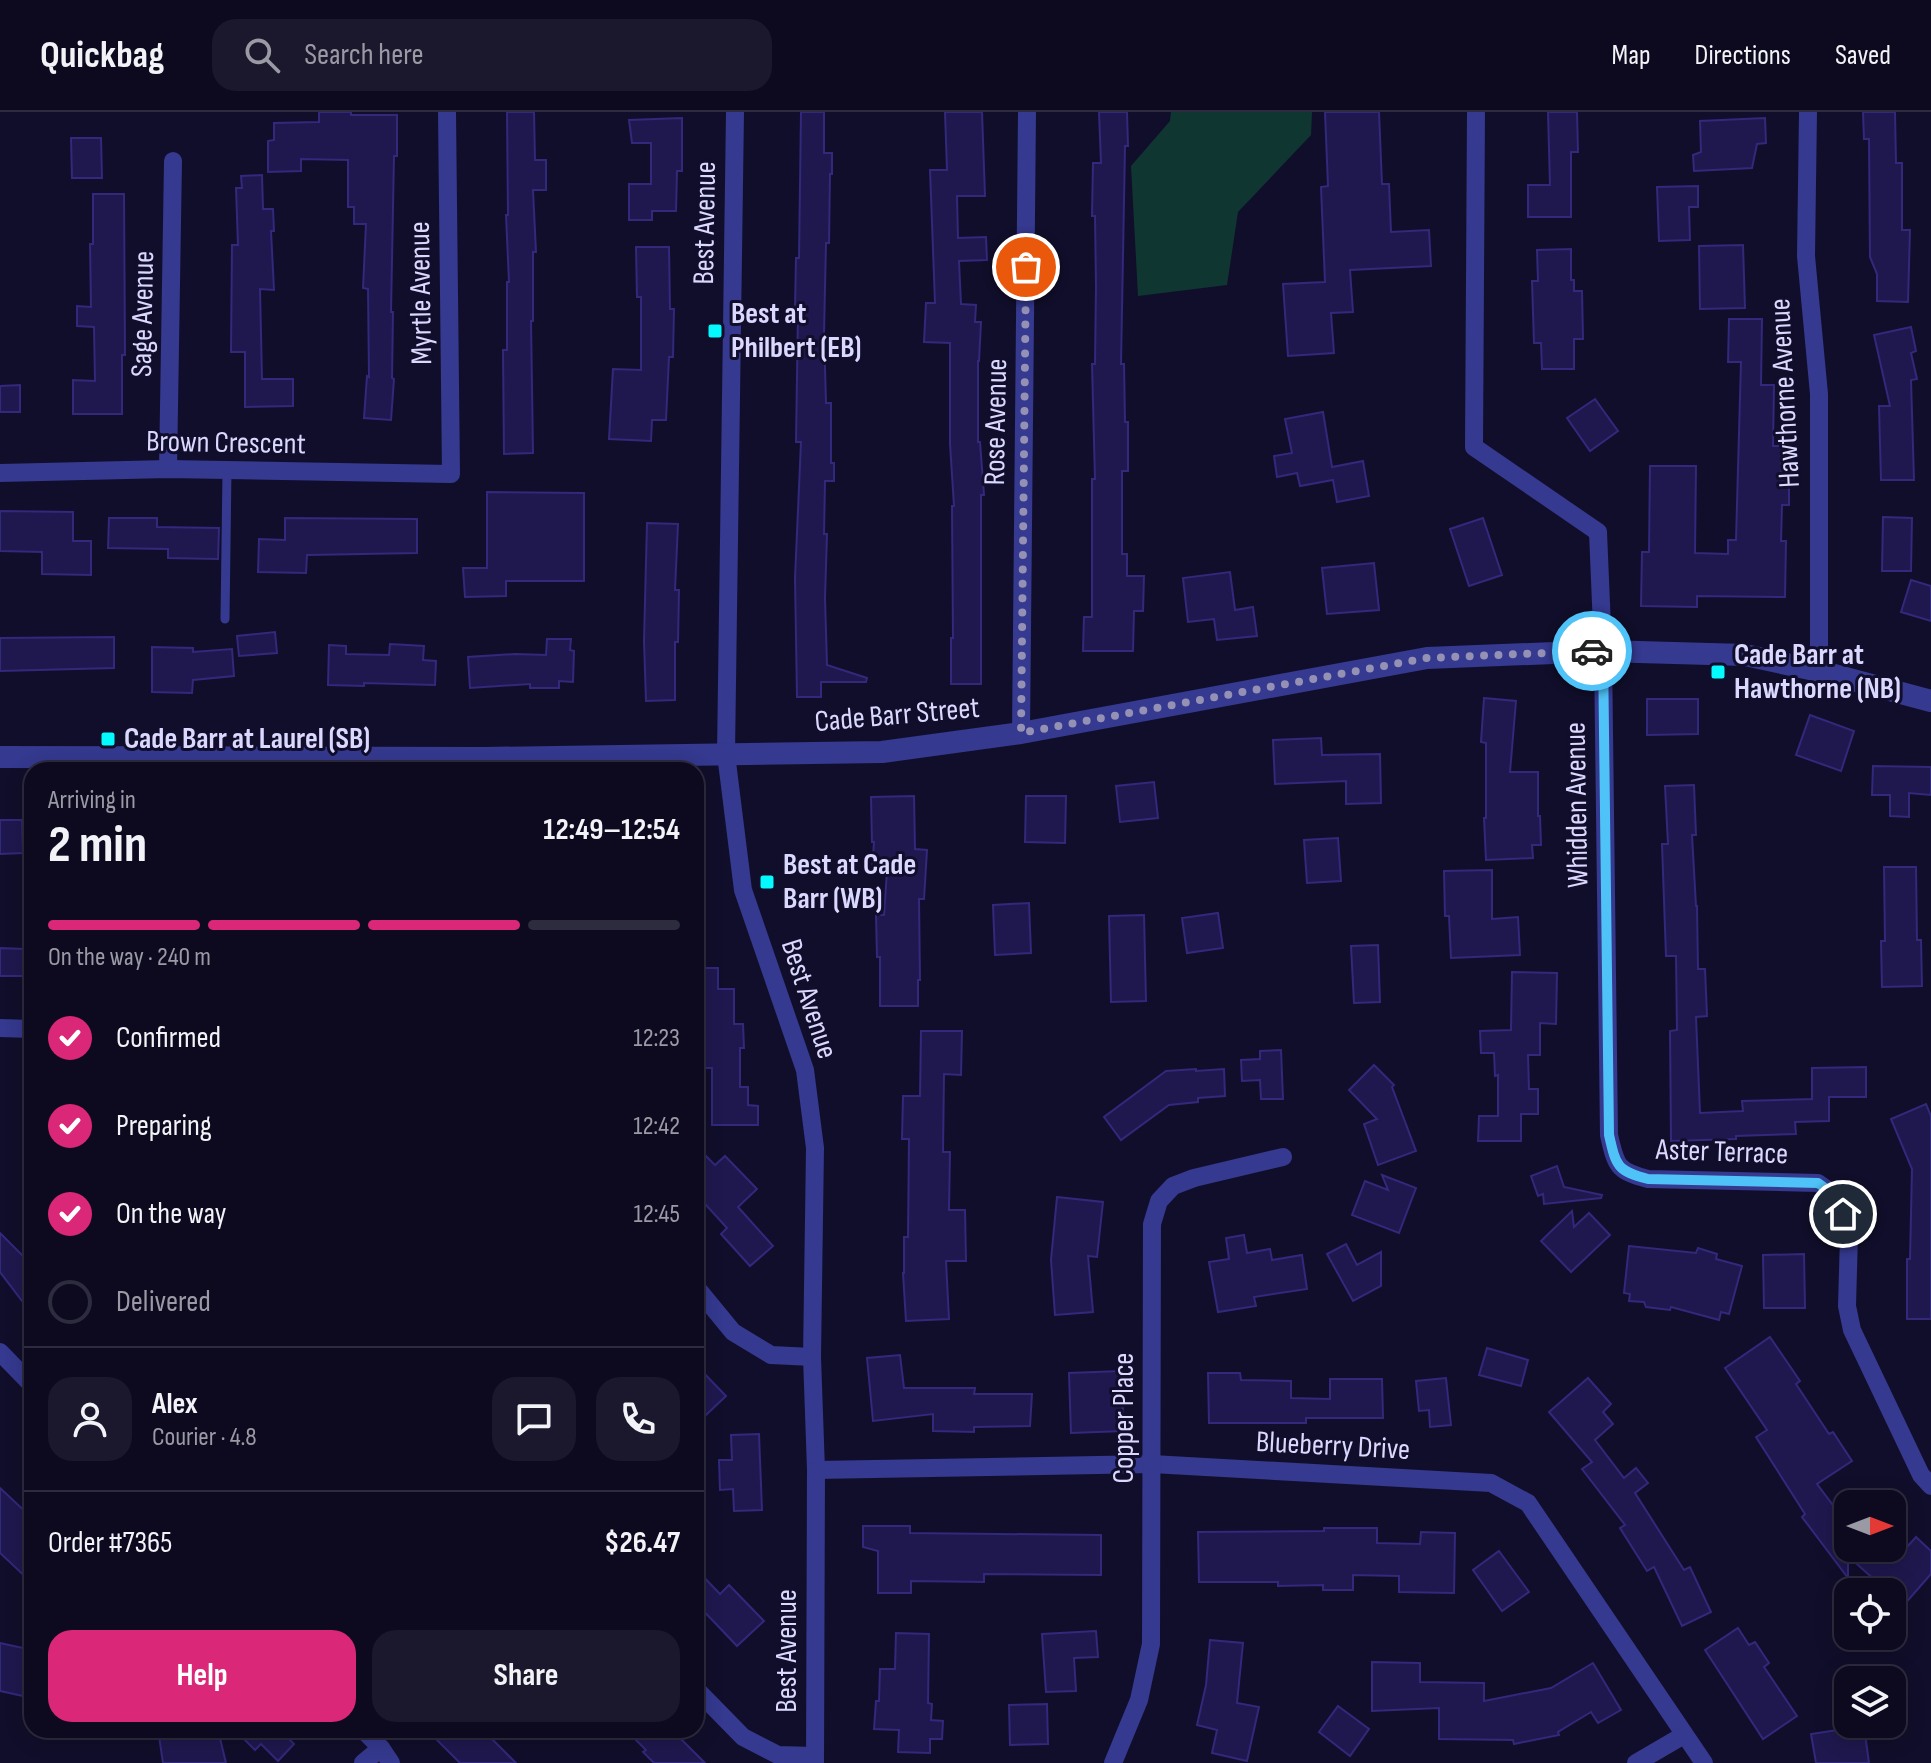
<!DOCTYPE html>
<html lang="en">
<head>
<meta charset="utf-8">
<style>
	:root { --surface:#0d0a20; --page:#1b182d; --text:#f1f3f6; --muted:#9a9aa5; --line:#2d2b3e; --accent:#db2777 }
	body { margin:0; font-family:"Sofia Sans Condensed",sans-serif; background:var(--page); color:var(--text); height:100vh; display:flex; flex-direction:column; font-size:30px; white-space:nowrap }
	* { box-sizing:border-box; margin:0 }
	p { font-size:26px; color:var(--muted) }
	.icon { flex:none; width:44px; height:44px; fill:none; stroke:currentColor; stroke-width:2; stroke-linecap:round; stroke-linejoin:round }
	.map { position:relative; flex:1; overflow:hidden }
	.sheet { position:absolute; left:24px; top:650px; width:680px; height:976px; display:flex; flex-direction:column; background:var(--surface); border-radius:24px; box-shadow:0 4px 20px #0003,0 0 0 2px var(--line) }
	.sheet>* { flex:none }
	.needle { width:52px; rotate:90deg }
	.controls { position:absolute; left:1834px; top:1378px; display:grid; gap:16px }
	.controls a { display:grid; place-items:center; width:72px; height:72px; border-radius:16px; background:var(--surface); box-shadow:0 4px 20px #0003,0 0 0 2px var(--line); font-size:40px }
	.pin { position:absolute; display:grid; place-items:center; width:68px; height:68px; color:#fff; margin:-34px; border:4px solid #fff; border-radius:50%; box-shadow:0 2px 8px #0007 }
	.courier { position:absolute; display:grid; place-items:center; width:80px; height:80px; margin:-40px; border:6px solid #4fc3f7; border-radius:50%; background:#fff; color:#222; box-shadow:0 2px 10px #0007 }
	.headline em { font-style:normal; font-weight:700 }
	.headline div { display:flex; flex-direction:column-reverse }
	.headline { display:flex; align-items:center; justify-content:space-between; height:136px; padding:0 24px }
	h1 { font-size:52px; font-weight:700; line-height:60px }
	.bar { display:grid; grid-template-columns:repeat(4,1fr); gap:12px 8px; align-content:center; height:96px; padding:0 24px }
	.bar i { height:10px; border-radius:6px; background:var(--line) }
	.bar .selected { background:var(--accent) }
	.bar p { grid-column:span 4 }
	.line { display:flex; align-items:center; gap:20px; padding:0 24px; border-top:2px solid var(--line) }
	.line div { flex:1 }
	.round { display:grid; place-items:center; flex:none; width:84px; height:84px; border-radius:24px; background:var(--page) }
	ol { padding:0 24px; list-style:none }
	li { display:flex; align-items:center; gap:24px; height:88px }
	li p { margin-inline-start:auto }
	li .icon { padding:8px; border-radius:50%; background:var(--accent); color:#fff; stroke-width:4 }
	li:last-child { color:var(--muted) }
	li i { width:44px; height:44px; border:4px solid var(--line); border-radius:50% }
	.button { display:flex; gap:16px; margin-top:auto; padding:16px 24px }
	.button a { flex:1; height:92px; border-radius:24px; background:var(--accent); color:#fff; font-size:32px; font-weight:700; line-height:92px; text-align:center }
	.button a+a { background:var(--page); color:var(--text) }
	header { display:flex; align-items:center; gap:48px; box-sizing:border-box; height:112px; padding:0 40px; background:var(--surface); border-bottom:2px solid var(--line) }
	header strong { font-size:38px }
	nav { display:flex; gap:44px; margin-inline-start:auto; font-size:28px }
	.search { width:560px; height:72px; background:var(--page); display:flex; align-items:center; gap:20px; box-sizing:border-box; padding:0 28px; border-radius:24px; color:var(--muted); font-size:30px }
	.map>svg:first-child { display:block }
	.green { fill:#103632 }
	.building { fill:#1f184e; stroke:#32287c; stroke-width:2 }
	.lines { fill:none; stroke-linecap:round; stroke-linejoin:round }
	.service { stroke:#35398f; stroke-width:9 }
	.minor { stroke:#35398f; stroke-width:18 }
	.tertiary { stroke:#35398f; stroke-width:22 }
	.done { stroke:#9491b5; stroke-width:8; stroke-dasharray:0 14.4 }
	.route { stroke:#4fc3f7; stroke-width:10 }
	.poi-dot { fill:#04faff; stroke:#110e2b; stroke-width:3 }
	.labels { text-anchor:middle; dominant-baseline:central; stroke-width:6; stroke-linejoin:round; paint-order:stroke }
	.street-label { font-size:30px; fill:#dad8ff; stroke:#110e2b }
	.poi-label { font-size:30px; font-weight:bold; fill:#dad8ff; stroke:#110e2b; text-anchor:start }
</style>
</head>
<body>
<header>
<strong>Quickbag</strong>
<div class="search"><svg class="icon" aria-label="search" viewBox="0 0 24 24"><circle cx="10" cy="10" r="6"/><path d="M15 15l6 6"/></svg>Search here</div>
<nav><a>Map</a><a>Directions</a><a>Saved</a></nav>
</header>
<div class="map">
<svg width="1931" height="1651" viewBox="0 0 1931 1651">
	<rect width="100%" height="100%" fill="#110e2b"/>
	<!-- green -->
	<path class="green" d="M1171,0H1312L1311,23L1238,100L1227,173L1138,184L1131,54L1170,9Z"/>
	<!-- building -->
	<g class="building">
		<path d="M319,0H351V3H397V44H394L391,200H393L392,266L394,267L391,308L364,306L367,264L369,265L368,177L363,176L366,112H354V95H348V48L301,47V59L268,60V29L274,28V11L319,10Z"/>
		<path d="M507,0H534L535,48H546V78H533L536,140H533V209H531L533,341L504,342L503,238H507V170H509L506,103H508Z"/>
		<path d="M801,0H824V41H832V62H830L829,131H826L824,221L826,291H831V351H834V369H825L824,422H827L825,486L827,553L867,566L866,570H821V585H797L795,466L801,330H796L798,198H795L796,146H799Z"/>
		<path d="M945,0H982L985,84H957L958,126L986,125L987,148L959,149L961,192L976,193L975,210H981L979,249H978V330H980L984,383H981V572H951V526H953L952,394H954L950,332V231L924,230L926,191H935L930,58H947Z"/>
		<path d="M1099,0H1127L1128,34H1125L1121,252H1124L1125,310H1128V359H1122V442H1127V464H1144L1143,499H1134L1133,539H1083L1084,505H1092V367H1095L1092,252H1095L1096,174L1095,104H1092L1093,51H1101Z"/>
		<path d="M1325,0H1379L1382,72H1389L1391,120L1429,118L1431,154L1350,158L1353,200L1331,201L1334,241L1288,244L1283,172L1325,170L1321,75L1328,74Z"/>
		<path d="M1548,0H1577L1578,40H1571V105H1528V73H1550Z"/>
		<path d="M1863,0H1895L1896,51H1902V118H1910L1908,190L1877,189V162L1870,145L1869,27H1864Z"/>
		<path d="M682,6V59H677L676,99H652V108H629V72H651V31H632L629,8Z"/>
		<path d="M1765,6L1766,31L1757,32L1752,56L1694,59L1693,43L1701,40L1700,9Z"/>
		<path d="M71,26H101L102,66H72Z"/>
		<path d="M262,63L263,97H273L274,119H271L274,178L260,177L262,267H293V294L245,295V240H231L232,133H238L236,76H242L241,64Z"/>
		<path d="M1698,74V95H1689L1690,128L1659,129L1657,75Z"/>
		<path d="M93,82H124L125,243H122V302H73V268L95,269L94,215L77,214V194L91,195L90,132H93Z"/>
		<path d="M1743,133L1745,196L1700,197L1699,134Z"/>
		<path d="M636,135H669L670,197H674L673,245H669L666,308H652L651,329L609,327L613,257L641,258V185H637Z"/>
		<path d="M1571,137V168H1574V179H1582L1583,227H1574V257H1542L1541,231H1534L1532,169H1538L1537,138Z"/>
		<path d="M1729,207H1762L1761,273H1774L1773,334H1782L1781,365L1789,368V393H1782L1781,429H1786L1785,485L1697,484V495L1641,494L1642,440H1649L1650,354H1696L1695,441L1728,442V428H1736L1741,250H1728Z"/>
		<path d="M1911,215L1916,239L1911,241L1917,267L1911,268L1914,368H1881L1879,294H1890L1874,223Z"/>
		<path d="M20,273V300H0V274Z"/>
		<path d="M1595,287L1618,319L1590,339L1567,306Z"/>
		<path d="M1323,300L1332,355L1363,349L1369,384L1337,390L1333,368L1300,374L1297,361L1277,365L1274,344L1292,341L1285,307Z"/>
		<path d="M487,380L584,381V469H506V484L465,485L463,456H487Z"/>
		<path d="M0,399L73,400V429H91V463L42,462V440L0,439Z"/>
		<path d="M1883,405L1912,406L1911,459H1882Z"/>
		<path d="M109,406H157V415L219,416L218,447L168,446V437L108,436Z"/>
		<path d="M285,406L417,407V441L307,443L306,461L258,460L259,427L285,428Z"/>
		<path d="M1483,406L1502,463L1469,474L1450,417Z"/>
		<path d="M647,411L678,412L675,478H679L678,530H675V588L646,589L644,529Z"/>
		<path d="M1374,451L1379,498L1327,502L1322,456Z"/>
		<path d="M1230,460L1235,498L1253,495L1257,524L1217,528L1214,507L1188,510L1183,466Z"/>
		<path d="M1911,468L1931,474V509L1901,500Z"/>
		<path d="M275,520L277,541L239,544L237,524Z"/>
		<path d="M114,525V556L0,559V526Z"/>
		<path d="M547,527H571L570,538L574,539L573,570L559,569V576H530V572L470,576L468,545L515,542L546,543Z"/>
		<path d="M390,532L424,534L423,548L436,549L435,573L364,571V574L328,573L329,533L346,534V542L389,543Z"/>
		<path d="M152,535L193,536V540L232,537L234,564L193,568L192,581L152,580Z"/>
		<path d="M1484,586L1516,589L1510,660H1538V704H1540L1541,733H1532L1533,746L1486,748L1484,706H1486V631L1481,630Z"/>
		<path d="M1647,587H1698V622L1647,623Z"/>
		<path d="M1810,603L1854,619L1841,659L1796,643Z"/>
		<path d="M1321,626L1322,643L1380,642L1381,691L1346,692V669L1275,672L1273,628Z"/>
		<path d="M1873,654L1931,655V683L1909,681V705L1890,704V683H1872Z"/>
		<path d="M1154,670L1158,706L1120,710L1116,674Z"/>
		<path d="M1694,673L1696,723H1692L1696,794H1697L1698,857H1705L1707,904L1696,905L1700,1001L1743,999L1742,989L1812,987V956L1866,955V985H1829V1009L1795,1010L1796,1022L1736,1024V1027L1671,1029L1670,919L1677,918L1676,844H1666L1662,732H1668L1665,674Z"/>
		<path d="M914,684L915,737L927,738L924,787H919L920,868H918V894H880V845H877L876,803H884L887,759L872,758L874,730H872L871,685Z"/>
		<path d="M1026,684H1066L1065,731L1025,730Z"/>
		<path d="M0,708H22L23,741L0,742Z"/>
		<path d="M1338,726L1341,769L1307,771L1304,728Z"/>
		<path d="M1884,755H1916L1917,828H1921L1922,874L1882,875L1881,829H1885Z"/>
		<path d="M1492,758V807L1518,805L1520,843L1451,846L1449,804H1445L1444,759Z"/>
		<path d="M1029,791L1031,841L995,843L993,793Z"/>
		<path d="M1218,801L1223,836L1187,841L1182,806Z"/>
		<path d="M1144,803L1146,889L1111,890L1109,804Z"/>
		<path d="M1378,833L1380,890L1354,891L1351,834Z"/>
		<path d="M0,836L24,837L23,864H0Z"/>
		<path d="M696,856H718V877H734V912H743L744,936H740V975H748V993L758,994V1013H712V956H696Z"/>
		<path d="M1512,860L1557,861L1556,912L1540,911V943H1528L1529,977H1538V1002H1521V1029H1478L1479,1004H1498V963L1495,964L1494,941H1481L1480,919L1511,918Z"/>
		<path d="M921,919H962L961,963L944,962L943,1040H950L949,1098H965L966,1149H946L949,1207L906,1209L903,1161H904V1125H908L909,1027H902L903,984H920Z"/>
		<path d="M1281,938L1283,987H1261L1260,968L1242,969L1241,948L1260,947V939Z"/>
		<path d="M1374,953L1394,973L1392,975L1416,1039L1378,1053L1364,1012L1377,1007L1349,978Z"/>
		<path d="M1196,957V959L1224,957L1225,984L1198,986V990L1169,993L1121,1028L1104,1005L1166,959Z"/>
		<path d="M1926,992L1931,1004V1207H1907V1147H1910L1912,1057L1891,1007Z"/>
		<path d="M696,1034L715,1053L725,1044L757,1077L738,1095L773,1134L750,1154L721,1122L727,1116L696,1082Z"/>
		<path d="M1557,1054L1564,1075L1602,1083L1601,1086L1544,1092L1543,1082L1538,1084L1531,1064Z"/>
		<path d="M1382,1063L1416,1076L1399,1121L1352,1103L1365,1069L1388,1078Z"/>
		<path d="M1057,1085L1103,1090L1097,1145L1088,1144L1093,1200L1055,1203L1051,1148Z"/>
		<path d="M1572,1099L1574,1115L1589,1101L1610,1123L1571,1160L1541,1129Z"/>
		<path d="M0,1121L32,1153V1202L0,1160Z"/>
		<path d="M1244,1123L1247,1141L1270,1137L1272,1148L1302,1143L1307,1177L1254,1185L1256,1194L1218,1200L1209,1150L1229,1147L1226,1126Z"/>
		<path d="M1346,1132L1357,1153L1381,1140V1174L1353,1189L1327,1142Z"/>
		<path d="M1629,1134L1696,1141L1698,1136L1717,1142L1716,1147L1742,1154L1729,1202L1721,1200L1719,1208L1671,1195L1670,1198L1646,1195L1644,1190L1629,1189L1630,1182L1624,1181Z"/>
		<path d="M1804,1142L1805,1196H1764L1763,1143Z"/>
		<path d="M1770,1225L1800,1269L1796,1272L1829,1322L1833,1320L1852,1349L1817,1372L1848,1413V1436H1893L1899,1430L1906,1436L1916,1425L1931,1439V1462L1903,1494L1892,1484V1480H1888L1848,1444V1466L1802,1405L1805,1402L1756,1325L1767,1318L1725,1256Z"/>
		<path d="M1487,1236L1528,1248L1521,1274L1479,1263Z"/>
		<path d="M900,1243L904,1276H975L974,1282H1032L1030,1314L974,1315V1320L933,1319V1302L873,1309L867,1246Z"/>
		<path d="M696,1253L726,1284L706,1303L696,1292Z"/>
		<path d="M1121,1259L1124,1319L1071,1321L1069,1261Z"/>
		<path d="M1208,1261H1240L1241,1268L1291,1269V1286L1330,1287V1267H1382L1383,1306H1306V1311H1209Z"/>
		<path d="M1446,1266L1451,1313L1430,1315L1429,1298L1419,1299L1416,1269Z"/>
		<path d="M1588,1266L1611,1292L1603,1300L1613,1312L1595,1328L1624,1366L1636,1356L1648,1371L1635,1381L1684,1458L1690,1455L1711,1500L1682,1514L1654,1455L1647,1459L1620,1416L1625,1413L1582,1357L1592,1350L1549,1300Z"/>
		<path d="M759,1322L762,1398L734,1399L733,1377L720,1378L719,1348H732L731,1323Z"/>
		<path d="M0,1376L32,1406V1471L0,1441Z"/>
		<path d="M863,1414H910V1421L1101,1423V1463L984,1462V1470L911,1469V1481H878V1439L863,1435Z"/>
		<path d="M1324,1416H1377V1431L1420,1432L1421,1420L1455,1421L1454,1481L1399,1480V1464L1353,1463V1478H1323V1473L1278,1474V1470H1199L1198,1420L1324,1419Z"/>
		<path d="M1499,1439L1529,1480L1502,1499L1473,1458Z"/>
		<path d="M696,1457L720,1482L729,1473L764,1509L737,1534L696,1491Z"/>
		<path d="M1738,1516L1749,1533L1755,1530L1769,1551L1764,1555L1797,1604L1763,1627L1705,1538Z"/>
		<path d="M1096,1519L1098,1545L1074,1546L1076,1579L1046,1580L1042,1522Z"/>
		<path d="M896,1521L929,1522L928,1591L932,1592L931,1608L943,1609L942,1627H930V1641L898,1640L899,1618L874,1617L876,1589H879L880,1557H895Z"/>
		<path d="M1210,1528L1243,1531L1237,1591L1259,1595L1247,1649L1212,1641L1217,1618L1197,1613L1206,1573Z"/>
		<path d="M0,1531L32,1538L23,1584L0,1579Z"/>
		<path d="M1372,1550L1420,1551V1570L1484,1571V1589L1551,1576L1593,1551L1621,1598L1598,1611L1591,1600L1558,1620L1559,1623L1514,1632L1513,1628L1439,1627V1596L1372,1599Z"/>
		<path d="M1047,1592L1048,1632L1010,1633L1009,1593Z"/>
		<path d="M1338,1594L1369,1617L1350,1644L1319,1620Z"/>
		<path d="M1864,1614L1869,1651H1816L1811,1622Z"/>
		<path d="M185,1618H218L226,1651H163L159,1624Z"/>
		<path d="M235,1618H280L294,1632L278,1649L261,1632L255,1638Z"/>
		<path d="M427,1618H483L516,1651H460Z"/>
		<path d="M626,1618H672L705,1651H654L643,1640L646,1638Z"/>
	</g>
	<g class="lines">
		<!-- service -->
		<path class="service" d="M225,507L227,358"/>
		<!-- minor -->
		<g class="minor">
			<path d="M735,0L726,642L743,778L805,958L815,1036L812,1245L816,1358L815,1651"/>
			<path d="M1476,0L1474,335L1598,420L1603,539L1609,1023C1616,1054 1617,1059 1648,1067L1818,1071L1835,1083L1849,1123L1847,1194L1852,1218L1921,1363L1931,1374"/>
			<path d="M1808,0L1806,144L1819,282V559"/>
			<path d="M168,357L173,49"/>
			<path d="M0,361L168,357L451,362L447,0"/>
			<path d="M1021,621L1027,0"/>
			<path d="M0,916L32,917"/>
			<path d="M696,1175L733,1220L771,1243L812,1245"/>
			<path d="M0,1240L32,1273"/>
			<path d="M816,1358L1152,1352L1491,1371L1528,1391L1704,1651"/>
			<path d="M696,1577L743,1625L778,1643L815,1644"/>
			<path d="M363,1618L381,1636L391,1651"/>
			<path d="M363,1651L381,1636"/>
			<path d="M1113,1651L1139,1588L1151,1532L1152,1112L1159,1089L1173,1074L1194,1066L1283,1045"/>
			<path d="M1636,1651L1684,1623"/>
		</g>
		<!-- tertiary -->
		<path class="tertiary" d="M0,645L484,646L882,640L1021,621L1427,546L1603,539L1745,543L1819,559L1931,589"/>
	</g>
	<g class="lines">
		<!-- done -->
		<path class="done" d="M1026,155L1021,621L1427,546L1592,539"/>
		<!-- route -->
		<path class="route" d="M1592,539H1603L1609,1023C1616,1054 1617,1059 1648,1067L1818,1071L1835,1083L1843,1102"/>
	</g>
	<!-- markers -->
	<g class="poi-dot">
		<rect x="707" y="211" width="16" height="16" rx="4"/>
		<rect x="1710" y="552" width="16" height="16" rx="4"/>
		<rect x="100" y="619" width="16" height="16" rx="4"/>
		<rect x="759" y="762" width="16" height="16" rx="4"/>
	</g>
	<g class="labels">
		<!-- street labels -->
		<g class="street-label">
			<text transform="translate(705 111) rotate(-89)">Best Avenue</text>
			<text transform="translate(421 181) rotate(-91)">Myrtle Avenue</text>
			<text transform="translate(143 202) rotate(-89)">Sage Avenue</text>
			<text transform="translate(1785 281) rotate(-93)">Hawthorne Avenue</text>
			<text transform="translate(996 310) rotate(-89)">Rose Avenue</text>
			<text transform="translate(226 331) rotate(1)">Brown Crescent</text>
			<text transform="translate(897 603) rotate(-5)">Cade Barr Street</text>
			<text transform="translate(1577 693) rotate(-91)">Whidden Avenue</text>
			<text transform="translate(809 887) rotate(72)">Best Avenue</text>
			<text transform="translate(1722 1040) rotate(2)">Aster Terrace</text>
			<text transform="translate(1124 1306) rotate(-90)">Copper Place</text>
			<text transform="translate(1333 1334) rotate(3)">Blueberry Drive</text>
			<text transform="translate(787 1539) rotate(-90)">Best Avenue</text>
		</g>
		<!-- poi labels -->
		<g class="poi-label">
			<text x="731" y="202">Best at<tspan x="731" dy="34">Philbert (EB)</tspan></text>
			<text x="1734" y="543">Cade Barr at<tspan x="1734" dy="34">Hawthorne (NB)</tspan></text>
			<text x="124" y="627">Cade Barr at Laurel (SB)</text>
			<text x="783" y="753">Best at Cade<tspan x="783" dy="34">Barr (WB)</tspan></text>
		</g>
	</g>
</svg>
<div class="controls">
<a><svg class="needle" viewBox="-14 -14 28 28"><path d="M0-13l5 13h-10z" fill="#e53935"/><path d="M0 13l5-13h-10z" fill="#9a9aa5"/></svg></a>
<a><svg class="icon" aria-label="locate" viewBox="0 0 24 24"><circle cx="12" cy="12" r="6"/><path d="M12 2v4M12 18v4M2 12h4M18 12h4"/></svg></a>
<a><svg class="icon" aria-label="layers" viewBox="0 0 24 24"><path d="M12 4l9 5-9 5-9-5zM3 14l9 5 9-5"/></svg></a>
</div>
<div class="pin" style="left:1026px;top:155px;background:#ea580c"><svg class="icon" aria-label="bag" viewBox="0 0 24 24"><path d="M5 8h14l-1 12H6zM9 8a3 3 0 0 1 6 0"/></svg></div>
<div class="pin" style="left:1843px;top:1102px;background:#1f2937"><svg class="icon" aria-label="home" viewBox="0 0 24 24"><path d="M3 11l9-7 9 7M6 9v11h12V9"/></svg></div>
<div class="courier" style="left:1592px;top:539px"><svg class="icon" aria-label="car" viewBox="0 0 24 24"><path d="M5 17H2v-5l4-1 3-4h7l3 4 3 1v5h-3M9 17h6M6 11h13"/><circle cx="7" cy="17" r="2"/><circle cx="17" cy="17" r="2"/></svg></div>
<section class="sheet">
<div class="headline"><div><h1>2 min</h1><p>Arriving in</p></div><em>12:49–12:54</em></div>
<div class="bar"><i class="selected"></i><i class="selected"></i><i class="selected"></i><i></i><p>On the way · 240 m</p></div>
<ol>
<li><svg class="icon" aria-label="check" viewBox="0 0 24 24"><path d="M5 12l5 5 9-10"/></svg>Confirmed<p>12:23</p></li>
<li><svg class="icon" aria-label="check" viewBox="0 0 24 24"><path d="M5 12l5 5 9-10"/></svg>Preparing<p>12:42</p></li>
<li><svg class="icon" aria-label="check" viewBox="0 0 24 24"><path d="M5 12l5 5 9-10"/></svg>On the way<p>12:45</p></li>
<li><i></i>Delivered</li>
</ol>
<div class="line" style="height:144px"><a class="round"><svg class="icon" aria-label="person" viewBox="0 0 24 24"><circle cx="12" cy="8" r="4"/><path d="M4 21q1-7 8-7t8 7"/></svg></a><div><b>Alex</b><p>Courier · 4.8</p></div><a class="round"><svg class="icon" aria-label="chat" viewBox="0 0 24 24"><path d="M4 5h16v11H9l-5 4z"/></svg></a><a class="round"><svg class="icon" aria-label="phone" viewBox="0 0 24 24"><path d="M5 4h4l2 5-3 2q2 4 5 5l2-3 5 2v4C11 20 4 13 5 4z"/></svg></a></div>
<div class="line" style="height:104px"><div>Order #7365</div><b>$26.47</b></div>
<div class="button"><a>Help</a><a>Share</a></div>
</section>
</div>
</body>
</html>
